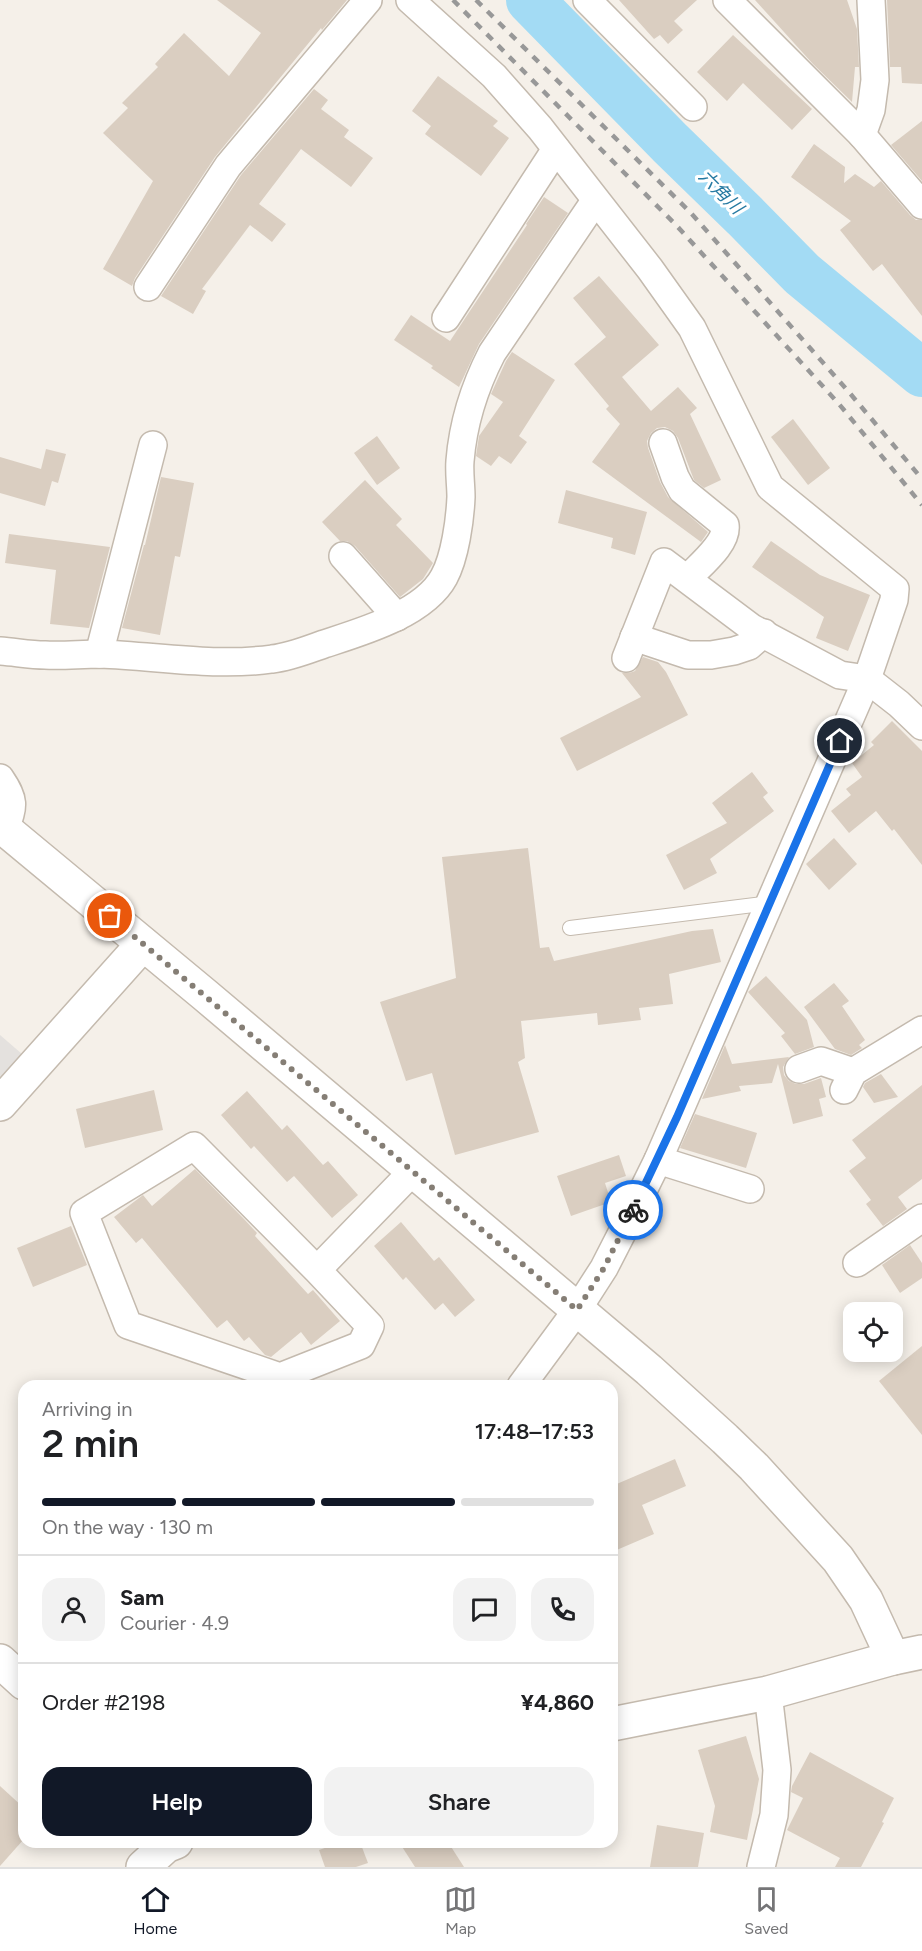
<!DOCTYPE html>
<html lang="en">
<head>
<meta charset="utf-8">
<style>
	:root { --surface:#fff; --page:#f2f2f2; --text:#202124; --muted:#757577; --line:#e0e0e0; --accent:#111827 }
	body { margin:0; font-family:Figtree,"Noto Sans JP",sans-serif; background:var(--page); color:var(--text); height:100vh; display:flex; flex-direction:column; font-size:22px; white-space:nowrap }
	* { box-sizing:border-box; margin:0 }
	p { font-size:20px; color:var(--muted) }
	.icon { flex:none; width:33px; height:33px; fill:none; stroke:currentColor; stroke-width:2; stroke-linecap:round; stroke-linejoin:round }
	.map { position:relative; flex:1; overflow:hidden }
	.sheet { position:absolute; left:18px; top:1380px; width:600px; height:468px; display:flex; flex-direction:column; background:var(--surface); border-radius:18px; box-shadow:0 3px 15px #0003 }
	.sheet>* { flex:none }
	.controls { position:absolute; left:843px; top:1302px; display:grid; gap:12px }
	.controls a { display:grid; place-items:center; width:60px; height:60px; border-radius:12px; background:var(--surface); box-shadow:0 3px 15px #0003; font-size:30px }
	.pin { position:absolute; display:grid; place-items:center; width:51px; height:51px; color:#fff; margin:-26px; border:3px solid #fff; border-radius:50%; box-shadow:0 2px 6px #0007 }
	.courier { position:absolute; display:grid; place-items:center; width:60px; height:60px; margin:-30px; border:4px solid #1a73e8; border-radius:50%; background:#fff; color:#222; box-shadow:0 2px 8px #0007 }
	.summary em { font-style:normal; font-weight:600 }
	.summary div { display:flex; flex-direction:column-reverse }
	.summary { display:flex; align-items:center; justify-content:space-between; height:102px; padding:0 24px }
	h1 { font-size:39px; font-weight:600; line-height:45px }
	.bar { display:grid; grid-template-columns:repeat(4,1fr); gap:9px 6px; align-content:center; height:72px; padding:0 24px }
	.bar i { height:8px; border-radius:4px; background:var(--line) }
	.bar .current { background:var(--accent) }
	.bar p { grid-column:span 4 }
	.line { display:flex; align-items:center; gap:15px; padding:0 24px; border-top:2px solid var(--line) }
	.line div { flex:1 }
	.round { display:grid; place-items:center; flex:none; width:63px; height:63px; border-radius:18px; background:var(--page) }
	.cta { display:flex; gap:12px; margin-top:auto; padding:12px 24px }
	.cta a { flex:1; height:69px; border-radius:18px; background:var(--accent); color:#fff; font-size:24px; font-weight:600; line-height:69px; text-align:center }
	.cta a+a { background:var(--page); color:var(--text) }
	.tab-bar { display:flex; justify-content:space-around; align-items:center; height:84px; border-top:2px solid var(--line); background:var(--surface); font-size:16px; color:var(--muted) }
	.tab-bar a { display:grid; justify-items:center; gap:3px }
	.tab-bar .current { color:var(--accent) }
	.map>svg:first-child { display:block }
	.parking { fill:#e4e1de }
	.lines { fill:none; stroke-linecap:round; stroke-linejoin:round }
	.river { stroke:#a3dbf4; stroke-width:48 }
	.building { fill:#dacec1 }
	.service-casing { stroke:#c4baae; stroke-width:16 }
	.minor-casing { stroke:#c4baae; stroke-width:30 }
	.tertiary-casing { stroke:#c4baae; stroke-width:36 }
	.service { stroke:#fff; stroke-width:14 }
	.minor { stroke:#fff; stroke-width:27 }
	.tertiary { stroke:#fff; stroke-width:33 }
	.rail { stroke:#989898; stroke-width:4.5; stroke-dasharray:8 8; stroke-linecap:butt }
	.done { stroke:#857e75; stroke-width:6; stroke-dasharray:0 10.8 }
	.route { stroke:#1a73e8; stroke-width:8 }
	.labels { text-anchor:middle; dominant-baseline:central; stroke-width:6; stroke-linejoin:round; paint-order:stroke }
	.water-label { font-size:18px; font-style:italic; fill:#267aa2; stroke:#fff }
</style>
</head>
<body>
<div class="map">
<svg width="922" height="1867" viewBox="0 0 922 1867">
	<rect width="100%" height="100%" fill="#f5f0e9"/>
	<!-- parking -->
	<path class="parking" d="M0,1035L22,1054L0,1078Z"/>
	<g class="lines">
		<!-- river -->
		<path class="river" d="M530,0L670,143L745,216L802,274L922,373"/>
	</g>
	<!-- building -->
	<g class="building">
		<path d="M217,0H347L322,30L321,28L215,157L135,278L132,286L103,269L153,181L103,133L128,108L122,103L158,67L155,64L184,33L229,76L261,33Z"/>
		<path d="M619,0H697L674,21L683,30L668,44L660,35L654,39Z"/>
		<path d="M755,0H847L857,29L859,67H855L852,102L813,64Z"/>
		<path d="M887,0H922V84L902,83L901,67H890Z"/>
		<path d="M733,35L812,109L792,130L743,83L727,101L697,72Z"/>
		<path d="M438,76L498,121L493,126L509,138L481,176L425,134L431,126L412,111Z"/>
		<path d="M314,89L328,100L321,109L349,130L344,137L373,158L351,187L301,149L259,204L286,224L272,242L250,225L202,289L206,291L193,314L161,296L241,175Z"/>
		<path d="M922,121V181L891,145Z"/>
		<path d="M814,144L845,167L844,183L855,174L874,187L881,181L910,215L916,220H922V316L882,264L873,271L840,230L851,221L791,177Z"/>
		<path d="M544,197L568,213L479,344L459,387L431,368L433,366L394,340L411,315L450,341L527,225L526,224Z"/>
		<path d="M599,276L659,345L622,377L651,411L678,387L697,408L690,414L721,480L704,488L694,480L678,438L673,431L665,427L657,428L651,433L647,441L648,448L660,482L668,497L708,532L701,542L592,462L620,424L606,409L609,406L574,364L606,337L573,298Z"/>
		<path d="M512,352L555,380L519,436L527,442L511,464L499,456L491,466L476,456L479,436L503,402L491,394L506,361Z"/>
		<path d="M793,419L830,468L808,485L771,437Z"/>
		<path d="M377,436L400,468L377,485L354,453Z"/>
		<path d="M46,449L66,454L58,483L52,481L45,506L0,493V457L41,469Z"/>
		<path d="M161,477L194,483L180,557L175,556L160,635L122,628L144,545H145Z"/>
		<path d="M365,480L402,519L396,525L433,563L423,579L400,597L355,546L347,541H340L322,522Z"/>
		<path d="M566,490L647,512L635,555L611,548L613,538L558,523Z"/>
		<path d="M9,534L110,547L89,628L50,624L56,570L5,563Z"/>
		<path d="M771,541L820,575L870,595L848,651L816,638L824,617L752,567Z"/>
		<path d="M643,657L658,662L666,672L688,715L577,771L560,738L641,697L622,673H629L635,671Z"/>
		<path d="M892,721L922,751V865L894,829L892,831L876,811L849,833L831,811L851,795L846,789L862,777L852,763L874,745L871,742Z"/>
		<path d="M752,772L768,793L763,797L774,811L710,859L717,873L684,890L666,855L727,823L712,803Z"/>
		<path d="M834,838L857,864L829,890L806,864Z"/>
		<path d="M528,848L540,948L549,947L554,961L692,931L713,929L721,962L669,974L673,1004L639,1008L641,1020L598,1025L597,1013L521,1021L525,1058L518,1062L539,1132L455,1155L432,1073L406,1081L380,1002L456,978L442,857Z"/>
		<path d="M766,976L807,1020L814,1047L795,1054L781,1036L785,1033L748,992Z"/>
		<path d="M834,983L849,1001L842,1006L865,1040L859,1045L862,1048L851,1055L835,1049L804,1007Z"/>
		<path d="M725,1045L732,1064L789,1057L783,1067L784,1075L789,1081L796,1084H804L821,1078L826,1097L819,1099L823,1116L793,1124L778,1064L772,1083L739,1086L741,1091L702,1099Z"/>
		<path d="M881,1074L898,1097L874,1103L863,1087L865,1083Z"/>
		<path d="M922,1085V1179L898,1197L907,1209L883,1226L866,1204L871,1200L849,1171L866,1158L852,1140Z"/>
		<path d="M154,1090L163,1130L85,1148L76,1109Z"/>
		<path d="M247,1091L282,1130L287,1125L323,1165L328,1161L358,1195L332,1218L294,1176L287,1182L254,1146L251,1149L221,1115Z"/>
		<path d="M695,1114L757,1133L746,1168L680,1148Z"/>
		<path d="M619,1155L626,1176L605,1183L611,1202L571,1216L557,1176Z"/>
		<path d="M195,1169L244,1219L257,1233L255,1236L308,1294L313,1290L340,1321L311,1345L301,1332L271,1357L265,1355L249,1337L244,1341L227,1320L217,1328L142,1238L136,1243L114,1217L143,1195L152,1206Z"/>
		<path d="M401,1222L434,1261L439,1257L475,1300L455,1317L443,1303L435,1310L406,1277L403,1280L374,1246Z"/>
		<path d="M71,1226L87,1265L33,1287L17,1248Z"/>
		<path d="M910,1245L922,1263V1278L900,1293L882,1265Z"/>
		<path d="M922,1346V1435L879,1381Z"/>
		<path d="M675,1459L686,1486L642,1505L654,1534L612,1552V1486Z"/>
		<path d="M746,1736L759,1779L747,1840L710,1832L715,1806L698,1750Z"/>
		<path d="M810,1752L894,1798L882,1822L884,1823L861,1867H835L840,1858L787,1830L803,1798L791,1792L792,1786Z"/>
		<path d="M0,1786L24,1808V1839L0,1866Z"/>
		<path d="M657,1825L704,1833L698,1867H650Z"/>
		<path d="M342,1842H360L368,1863L356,1867H325L319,1850Z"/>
		<path d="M399,1842H448L464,1867H415Z"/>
	</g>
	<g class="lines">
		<!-- service casing -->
		<g class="service-casing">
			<path id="service" d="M570,928L770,903"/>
		</g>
		<!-- minor casing -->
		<g class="minor-casing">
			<g id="minor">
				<path d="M410,0L494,76L540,128L650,269L692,328L770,487L895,589L894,600L867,679L658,1160L625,1227L604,1268L577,1310L521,1386"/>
				<path d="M587,0L693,107"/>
				<path d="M727,0L862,135L922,205"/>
				<path d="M862,135L871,110L875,80L871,0"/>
				<path d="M148,287L228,166L368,0"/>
				<path d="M446,318L556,149"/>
				<path d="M663,443L675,477L682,490L725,525C728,543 700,565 688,578"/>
				<path d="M343,556L397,617"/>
				<path d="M634,637L688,655H711L734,651L749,646L764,633"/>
				<path d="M0,651C15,652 30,655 45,655C63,656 81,654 100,654C157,656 214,667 272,659C290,657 307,650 324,644C361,632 424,614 444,577C455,557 460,520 461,497C461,485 459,473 460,461C463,423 475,386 492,353L595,201"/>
				<path d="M99,654L153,445"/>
				<path d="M626,658L664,562L752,628L840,675L867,679L899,704L922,726"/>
				<path d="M0,778C15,800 14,805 5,829"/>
				<path d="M799,1069L821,1061L853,1072"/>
				<path d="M844,1090L853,1072L922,1030"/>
				<path d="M658,1160L750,1189"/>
				<path d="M857,1263L922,1218"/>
				<path d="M317,1270L370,1326L361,1345L280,1377L128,1325L84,1213L194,1146L317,1270L413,1171"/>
				<path d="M761,1867L774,1815L777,1770L768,1693"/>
			</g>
		</g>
		<!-- tertiary casing -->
		<g class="tertiary-casing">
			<g id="tertiary">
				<path d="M0,825L205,995L649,1370L725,1439L754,1467L838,1559L866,1600L893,1658"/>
				<path d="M0,1104L143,944"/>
				<path d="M0,1661L24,1683"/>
				<path d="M612,1724L768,1693L893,1658L922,1652"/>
				<path d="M143,1867L166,1846L176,1842"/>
			</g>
		</g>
		<!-- service -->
		<use href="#service" class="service"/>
		<!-- minor -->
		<use href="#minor" class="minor"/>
		<!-- tertiary -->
		<use href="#tertiary" class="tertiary"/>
		<!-- rail -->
		<g class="rail">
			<path d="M453,0L676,225L839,404L922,505"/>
			<path d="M476,0L690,212L848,391L922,479"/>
		</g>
	</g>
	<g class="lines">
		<!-- done -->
		<path class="done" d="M110,916L577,1310L604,1268L633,1210"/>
		<!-- route -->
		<path class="route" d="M633,1210L677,1117L840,741"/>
	</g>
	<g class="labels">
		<!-- water labels -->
		<g class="water-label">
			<text transform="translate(721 192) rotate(45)">六角川</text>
		</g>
	</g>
</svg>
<div class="controls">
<a><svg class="icon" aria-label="locate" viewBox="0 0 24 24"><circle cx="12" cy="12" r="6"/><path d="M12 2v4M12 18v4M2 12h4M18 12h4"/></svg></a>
</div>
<div class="pin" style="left:110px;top:916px;background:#ea580c"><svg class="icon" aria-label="bag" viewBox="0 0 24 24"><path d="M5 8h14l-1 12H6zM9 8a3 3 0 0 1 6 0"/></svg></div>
<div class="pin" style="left:840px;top:741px;background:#1f2937"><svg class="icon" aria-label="home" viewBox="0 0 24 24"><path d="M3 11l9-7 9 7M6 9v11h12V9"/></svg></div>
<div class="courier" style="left:633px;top:1210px"><svg class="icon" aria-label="bike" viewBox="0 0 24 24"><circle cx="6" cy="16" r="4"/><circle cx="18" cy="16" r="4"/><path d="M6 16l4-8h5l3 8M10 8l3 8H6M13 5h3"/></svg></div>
<section class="sheet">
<div class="summary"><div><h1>2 min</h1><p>Arriving in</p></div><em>17:48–17:53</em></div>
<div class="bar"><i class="current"></i><i class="current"></i><i class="current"></i><i></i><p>On the way · 130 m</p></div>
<div class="line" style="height:108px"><a class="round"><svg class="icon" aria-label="person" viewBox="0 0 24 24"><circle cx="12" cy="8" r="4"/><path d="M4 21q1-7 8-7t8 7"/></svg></a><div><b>Sam</b><p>Courier · 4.9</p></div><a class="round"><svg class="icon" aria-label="chat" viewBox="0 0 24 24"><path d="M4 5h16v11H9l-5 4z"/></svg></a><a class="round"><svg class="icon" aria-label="phone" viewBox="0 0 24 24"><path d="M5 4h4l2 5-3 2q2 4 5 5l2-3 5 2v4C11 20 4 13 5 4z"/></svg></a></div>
<div class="line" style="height:78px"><div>Order #2198</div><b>¥4,860</b></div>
<div class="cta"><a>Help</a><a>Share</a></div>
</section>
</div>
<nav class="tab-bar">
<a class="current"><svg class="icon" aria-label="home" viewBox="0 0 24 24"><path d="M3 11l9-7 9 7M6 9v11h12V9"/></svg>Home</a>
<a><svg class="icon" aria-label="map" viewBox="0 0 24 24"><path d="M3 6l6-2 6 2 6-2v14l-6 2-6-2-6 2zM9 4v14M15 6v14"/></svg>Map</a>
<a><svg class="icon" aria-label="saved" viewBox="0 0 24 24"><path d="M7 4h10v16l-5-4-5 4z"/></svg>Saved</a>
</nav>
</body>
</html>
